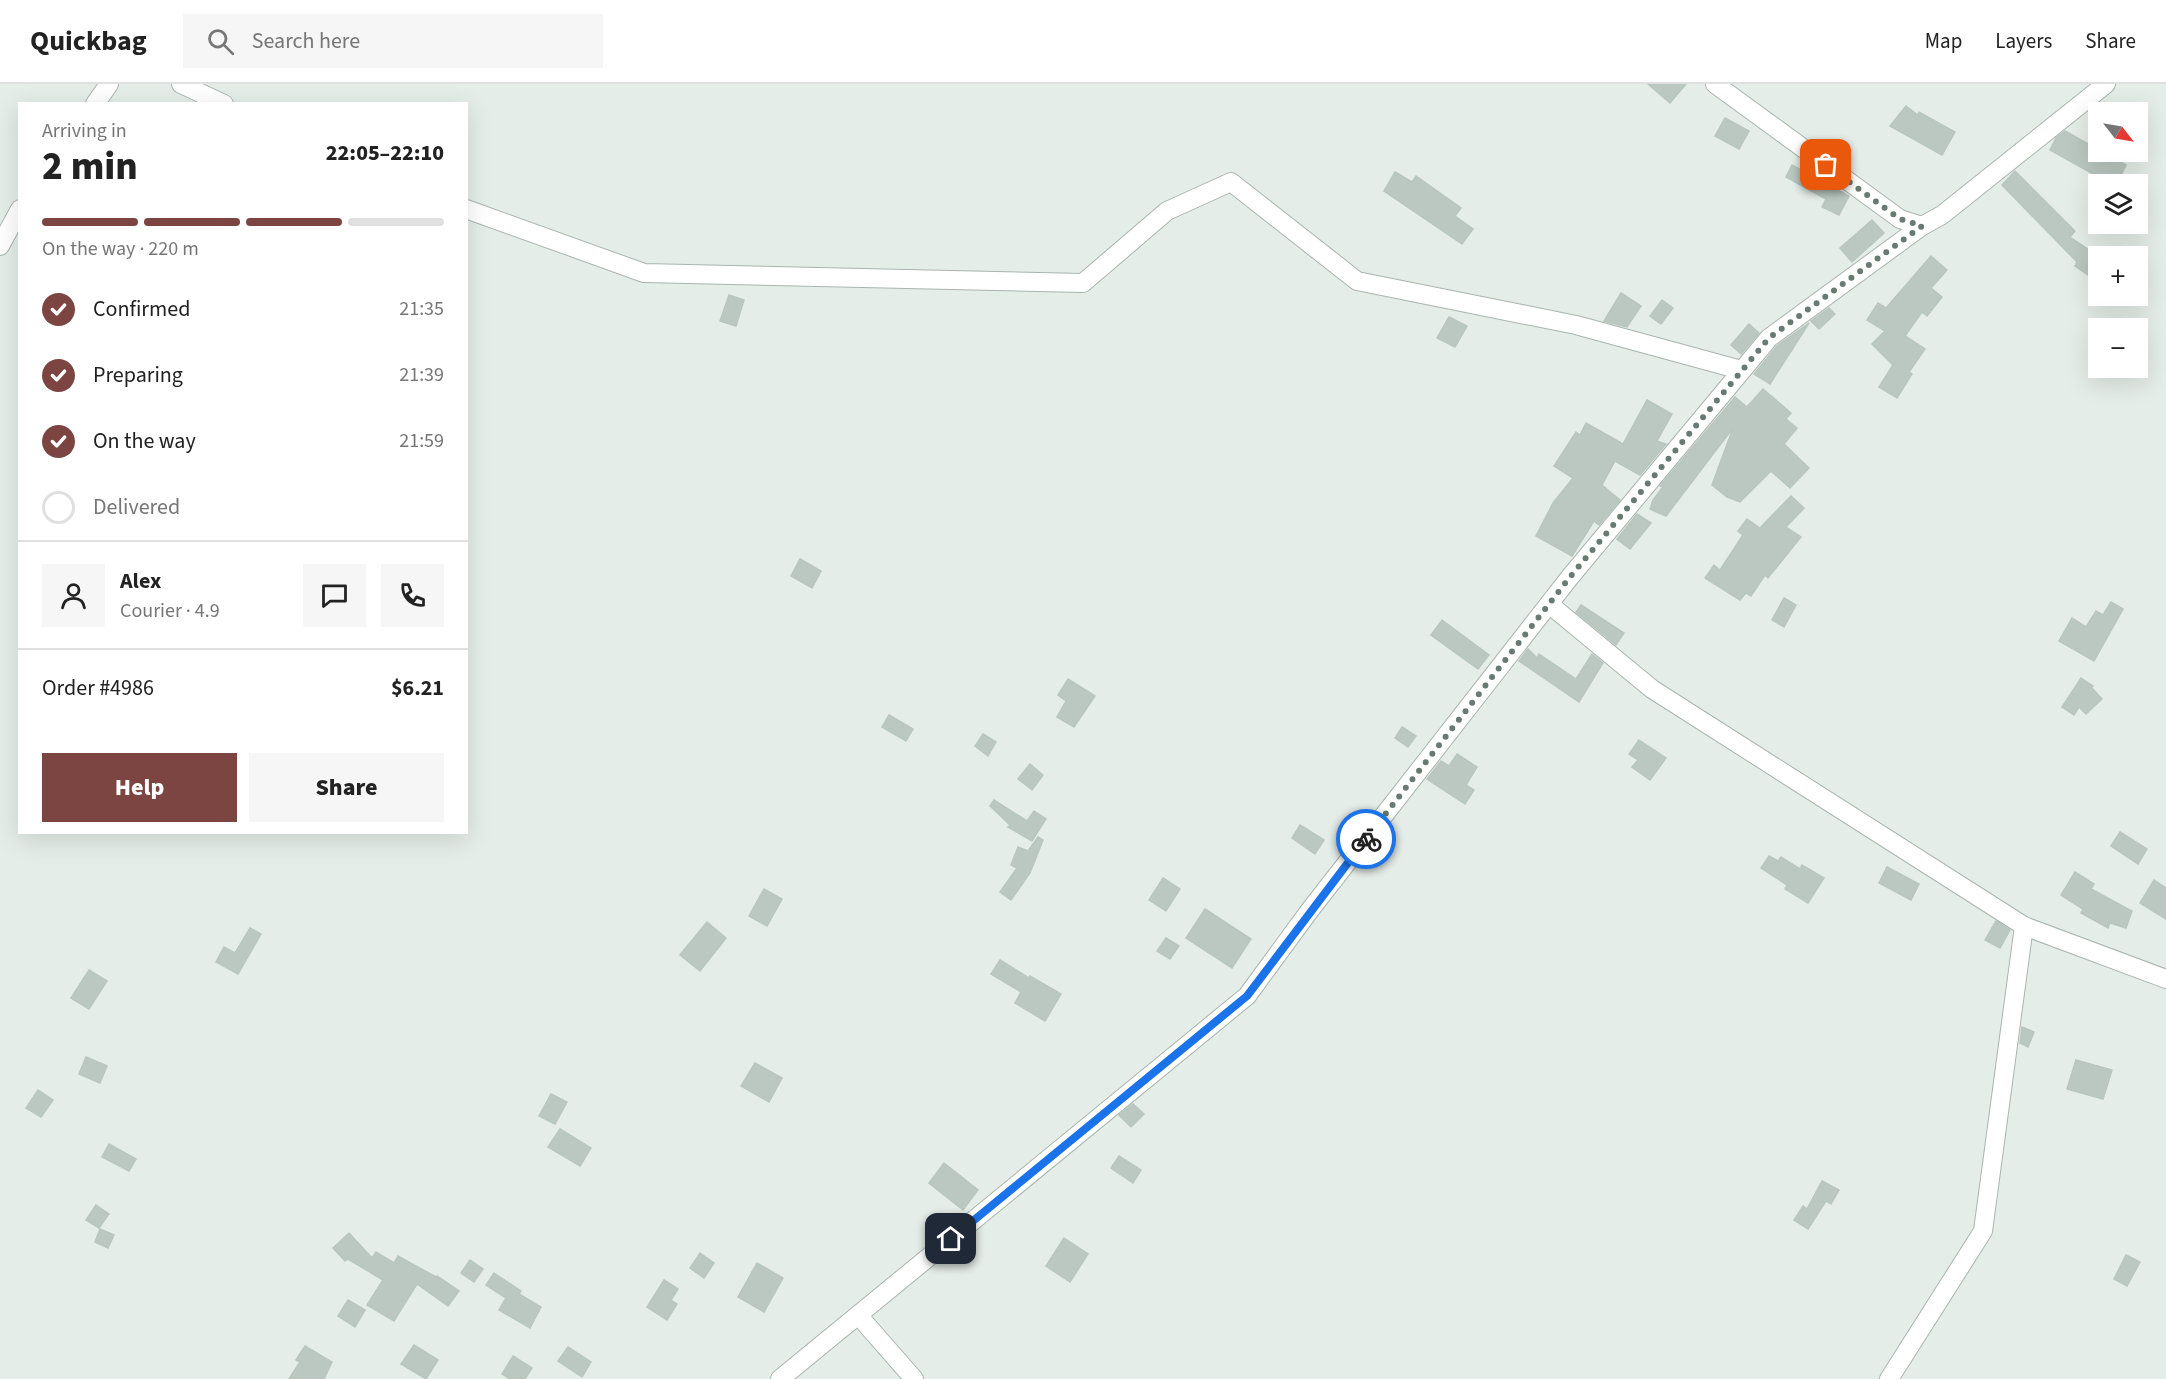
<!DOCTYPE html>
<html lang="en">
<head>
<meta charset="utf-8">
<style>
	:root { --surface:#fff; --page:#f6f6f6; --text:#222; --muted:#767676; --line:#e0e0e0; --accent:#7c4541 }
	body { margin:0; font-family:"Source Sans 3",sans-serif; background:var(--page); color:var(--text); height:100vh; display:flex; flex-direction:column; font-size:22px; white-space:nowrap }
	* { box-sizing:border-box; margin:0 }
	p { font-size:20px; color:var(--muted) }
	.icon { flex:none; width:33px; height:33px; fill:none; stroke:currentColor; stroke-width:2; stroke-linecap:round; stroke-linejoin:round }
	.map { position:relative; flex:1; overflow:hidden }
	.details { position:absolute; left:18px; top:18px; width:450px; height:732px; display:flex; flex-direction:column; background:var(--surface); border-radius:0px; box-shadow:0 6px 24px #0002 }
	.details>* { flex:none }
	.needle { width:39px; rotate:121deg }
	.buttons { position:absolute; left:2088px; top:18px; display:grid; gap:12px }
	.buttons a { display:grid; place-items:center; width:60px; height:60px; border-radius:0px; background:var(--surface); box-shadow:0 6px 24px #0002; font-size:30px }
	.pin { position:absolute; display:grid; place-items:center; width:51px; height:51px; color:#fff; margin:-26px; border-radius:12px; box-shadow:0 3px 9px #0006 }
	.courier { position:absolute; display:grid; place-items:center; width:60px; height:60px; margin:-30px; border:4px solid #1a73e8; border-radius:50%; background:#fff; color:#222; box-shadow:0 2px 8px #0007 }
	.summary em { font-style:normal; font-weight:800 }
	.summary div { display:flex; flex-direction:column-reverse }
	.summary { display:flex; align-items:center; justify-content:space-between; height:102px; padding:0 24px }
	h1 { font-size:39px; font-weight:800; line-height:45px }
	.bar { display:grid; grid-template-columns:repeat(4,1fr); gap:9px 6px; align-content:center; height:72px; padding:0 24px }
	.bar i { height:8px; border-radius:4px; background:var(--line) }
	.bar .on { background:var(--accent) }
	.bar p { grid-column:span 4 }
	.line { display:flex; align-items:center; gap:15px; padding:0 24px; border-top:2px solid var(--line) }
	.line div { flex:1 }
	.round { display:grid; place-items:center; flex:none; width:63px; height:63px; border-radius:0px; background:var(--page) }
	ol { padding:0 24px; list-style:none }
	li { display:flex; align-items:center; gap:18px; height:66px }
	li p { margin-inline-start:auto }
	li .icon { padding:6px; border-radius:50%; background:var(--accent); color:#fff; stroke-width:4 }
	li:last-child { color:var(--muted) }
	li i { width:33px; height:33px; border:3px solid var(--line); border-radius:50% }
	.cta { display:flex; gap:12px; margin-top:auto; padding:12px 24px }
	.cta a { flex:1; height:69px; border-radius:0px; background:var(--accent); color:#fff; font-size:24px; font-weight:800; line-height:69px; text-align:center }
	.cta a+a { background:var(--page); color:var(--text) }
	header { display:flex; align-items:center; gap:36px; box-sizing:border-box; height:84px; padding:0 30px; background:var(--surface); border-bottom:2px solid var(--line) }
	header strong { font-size:28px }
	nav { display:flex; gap:33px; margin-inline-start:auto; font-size:21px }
	.search { width:420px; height:54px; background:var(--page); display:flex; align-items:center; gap:15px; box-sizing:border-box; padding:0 21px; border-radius:0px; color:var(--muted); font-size:22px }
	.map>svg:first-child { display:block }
	.building { fill:#bac8c1; stroke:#b8c7be; stroke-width:1.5 }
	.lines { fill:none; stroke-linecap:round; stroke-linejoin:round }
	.minor-casing { stroke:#a8b5ae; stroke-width:20 }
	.tertiary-casing { stroke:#a8b5ae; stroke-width:20 }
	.minor { stroke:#fff; stroke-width:18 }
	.tertiary { stroke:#fff; stroke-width:18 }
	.done { stroke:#687b72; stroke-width:6; stroke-dasharray:0 10.8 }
	.route { stroke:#1a73e8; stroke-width:8 }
</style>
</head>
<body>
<header>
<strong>Quickbag</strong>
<div class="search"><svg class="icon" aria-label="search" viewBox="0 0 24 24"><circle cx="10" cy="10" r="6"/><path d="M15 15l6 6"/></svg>Search here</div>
<nav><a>Map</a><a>Layers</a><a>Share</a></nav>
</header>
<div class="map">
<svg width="2166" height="1295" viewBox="0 0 2166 1295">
	<rect width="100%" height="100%" fill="#e5ede8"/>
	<!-- building -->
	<g class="building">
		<path d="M1648,0H1686L1670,19Z"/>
		<path d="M1906,22L1918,31L1919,28L1955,48L1942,71L1890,42Z"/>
		<path d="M1725,34L1749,47L1739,65L1715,52Z"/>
		<path d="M2065,47L2126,81L2116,100H2111L2050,66L2056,54Z"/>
		<path d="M1792,81L1849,112L1839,131L1822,123L1826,115L1786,93Z"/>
		<path d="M2015,87L2075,147L2070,153L2098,172V198L2075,182L2077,178L2002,101Z"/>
		<path d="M1395,88L1412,98L1416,92L1461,124L1455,132L1473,145L1462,160L1384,107Z"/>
		<path d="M1872,136L1884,149L1852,178L1840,164Z"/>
		<path d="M1931,172L1947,186L1931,204L1942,213L1927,232L1922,228L1905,252L1925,265L1909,288L1912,290L1897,314L1879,303L1893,281L1872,260L1885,247L1867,236L1878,219L1886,224Z"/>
		<path d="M1621,209L1641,222L1627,243L1604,237Z"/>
		<path d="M729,211L744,216L736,242L720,237Z"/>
		<path d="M1662,216L1673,224L1661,240L1650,232Z"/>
		<path d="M1829,224L1835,230L1819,245L1811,237Z"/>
		<path d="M1449,233L1467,242L1455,263L1437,254Z"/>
		<path d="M1809,239L1770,300L1754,290L1777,262Z"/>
		<path d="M1749,240L1759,249L1741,270L1731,261Z"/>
		<path d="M1763,305L1791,329L1786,335L1797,344L1784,360L1809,384L1790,404L1771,387L1740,418L1727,413L1712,401L1733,344L1666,432L1650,425L1653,416L1663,403L1660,402L1735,313L1747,323Z"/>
		<path d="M1647,316L1672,330L1657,357L1666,360L1640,391L1615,377L1602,401L1620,416L1599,441L1594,437L1572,472L1536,452L1553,419L1573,394L1554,382L1576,348L1580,351L1586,339L1623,360Z"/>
		<path d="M1791,412L1804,424L1786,443L1801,453L1768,494L1765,491L1751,512L1746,509L1740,516L1705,494L1714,481L1720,486L1743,451L1738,447L1747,435L1760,444Z"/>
		<path d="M1637,430L1651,439L1630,465L1617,455Z"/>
		<path d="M800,475L821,487L812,504L791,492Z"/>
		<path d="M1784,514L1796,521L1784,543L1772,536Z"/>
		<path d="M2111,518L2123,525L2094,577L2059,557L2072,534L2086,543L2096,527L2103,531Z"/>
		<path d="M1581,521L1624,549L1616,561L1576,528Z"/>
		<path d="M1442,536L1489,571L1478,585L1431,551Z"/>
		<path d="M1528,565L1537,574L1539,570L1576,595L1592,570L1603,579L1579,618L1519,577Z"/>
		<path d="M2081,594L2093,602L2092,604L2102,615L2086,630L2079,623L2074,631L2062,623Z"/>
		<path d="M1068,595L1095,612L1074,643L1057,633L1066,617L1058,611Z"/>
		<path d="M889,631L913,645L906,657L882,643Z"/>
		<path d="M1402,643L1416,652L1408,663L1395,654Z"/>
		<path d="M983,650L996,658L988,672L975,662Z"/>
		<path d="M1639,656L1666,674L1650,696L1632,683L1638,676L1629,670Z"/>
		<path d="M1457,670L1477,683L1466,701L1474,706L1465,720L1427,695L1441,677L1449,682Z"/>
		<path d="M1030,680L1043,691L1032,706L1018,695Z"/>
		<path d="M994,716L1027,737L1034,727L1046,735L1032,757L1008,743L1010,741L990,722Z"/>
		<path d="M1300,741L1324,756L1315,770L1292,754Z"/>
		<path d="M2120,748L2147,765L2138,780L2111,762Z"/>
		<path d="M1038,753L1043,756L1030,789L1011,816L1000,808L1017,784L1011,781L1018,763L1028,767Z"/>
		<path d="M1769,772L1778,777L1781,773L1800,785L1802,781L1824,794L1808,819L1785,805L1787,801L1761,784Z"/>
		<path d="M1887,783L1919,800L1911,816L1879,799Z"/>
		<path d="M2075,788L2094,800L2091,805L2132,827L2126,844L2110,839L2108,844L2081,829L2083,825L2061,811Z"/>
		<path d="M1163,794L1180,805L1166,827L1149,816Z"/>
		<path d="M2154,796L2166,804V835L2140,819Z"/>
		<path d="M764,805L782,815L767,842L749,832Z"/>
		<path d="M1205,825L1251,855L1232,884L1186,854Z"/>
		<path d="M1996,837L2010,846L2000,864L1985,856Z"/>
		<path d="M707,838L726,854L700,887L680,871Z"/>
		<path d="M250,844L261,850L238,890L216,878L224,863L235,869Z"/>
		<path d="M1166,854L1179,862L1170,875L1157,867Z"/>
		<path d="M1000,876L1029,894L1030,892L1061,910L1045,937L1015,919L1021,908L991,890Z"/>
		<path d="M89,886L107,897L89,925L71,914Z"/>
		<path d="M2022,943L2034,948L2028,963L2020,959Z"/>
		<path d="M86,973L107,982L100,999L79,990Z"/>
		<path d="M2076,976L2112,986L2103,1015L2067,1005Z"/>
		<path d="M755,979L782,994L769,1018L741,1002Z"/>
		<path d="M38,1006L53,1016L41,1033L26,1024Z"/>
		<path d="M551,1010L567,1018L555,1040L539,1032Z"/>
		<path d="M1133,1020L1144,1030L1131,1043L1119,1031Z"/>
		<path d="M560,1045L591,1064L580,1082L548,1063Z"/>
		<path d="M109,1060L136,1075L129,1087L102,1073Z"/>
		<path d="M1119,1072L1141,1086L1133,1099L1111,1084Z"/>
		<path d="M944,1079L978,1106L963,1126L929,1099Z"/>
		<path d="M1822,1097L1839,1106L1831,1120L1826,1117L1808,1145L1794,1136L1803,1122L1807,1125Z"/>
		<path d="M96,1121L109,1130L99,1144L86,1136Z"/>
		<path d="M100,1145L114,1151L108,1164L95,1158Z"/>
		<path d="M349,1149L372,1174L376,1168L394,1179L398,1172L436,1193L437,1192L459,1207L448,1222L417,1200L394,1237L367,1221L383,1196L348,1175L345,1177L333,1164Z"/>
		<path d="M1064,1154L1088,1170L1070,1198L1046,1182Z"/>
		<path d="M700,1169L714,1179L704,1194L690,1184Z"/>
		<path d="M2126,1171L2140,1178L2127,1202L2114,1195Z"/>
		<path d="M470,1176L483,1185L474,1198L461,1189Z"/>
		<path d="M757,1179L783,1194L764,1228L738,1213Z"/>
		<path d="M494,1189L521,1207L519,1210L541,1223L530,1244L499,1226L506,1214L486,1201Z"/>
		<path d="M664,1196L678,1205L671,1216L677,1220L667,1236L647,1223Z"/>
		<path d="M348,1216L365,1226L355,1243L338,1232Z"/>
		<path d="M414,1261L438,1276L426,1295L401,1280Z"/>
		<path d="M305,1262L332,1278L324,1295H289L300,1278L296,1276Z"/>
		<path d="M568,1263L591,1278L582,1293L558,1277Z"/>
		<path d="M513,1272L532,1284L525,1295H510L502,1290Z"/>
	</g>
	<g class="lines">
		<!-- minor casing -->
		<g class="minor-casing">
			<g id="minor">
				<path d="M181,0L224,20"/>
				<path d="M95,20L109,0"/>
				<path d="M466,125L644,189L1083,199L1167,127L1231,98L1357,197L1576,241L1741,286"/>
				<path d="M0,162L20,125"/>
				<path d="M1549,520L1652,605L2024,842L2166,895"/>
				<path d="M858,1231L914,1295"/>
				<path d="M780,1295L1247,912L1310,826L1570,493L1769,254L1922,142"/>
				<path d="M1889,1295L1983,1147L2024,842"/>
			</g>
		</g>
		<!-- tertiary casing -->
		<g class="tertiary-casing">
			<path id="tertiary" d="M1715,0L1900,135L1922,142L1942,131L2106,0"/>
		</g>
		<!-- minor -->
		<use href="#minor" class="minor"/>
		<!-- tertiary -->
		<use href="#tertiary" class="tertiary"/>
	</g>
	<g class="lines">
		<!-- done -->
		<path class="done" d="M1366,755L1570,493L1769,254L1922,142L1900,135L1826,81"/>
		<!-- route -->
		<path class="route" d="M951,1155L1247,912L1366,755"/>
	</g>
</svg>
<div class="buttons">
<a><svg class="needle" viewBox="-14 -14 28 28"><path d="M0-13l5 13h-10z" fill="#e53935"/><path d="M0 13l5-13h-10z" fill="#767676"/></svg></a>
<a><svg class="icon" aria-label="layers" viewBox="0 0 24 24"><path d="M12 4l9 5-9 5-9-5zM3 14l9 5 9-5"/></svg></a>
<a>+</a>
<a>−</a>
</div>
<div class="pin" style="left:1826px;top:81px;background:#ea580c"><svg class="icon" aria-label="bag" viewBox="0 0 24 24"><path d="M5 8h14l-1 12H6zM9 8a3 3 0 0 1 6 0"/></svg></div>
<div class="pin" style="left:951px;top:1155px;background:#1f2937"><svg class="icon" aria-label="home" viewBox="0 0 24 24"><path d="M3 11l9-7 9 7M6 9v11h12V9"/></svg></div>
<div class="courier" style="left:1366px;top:755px"><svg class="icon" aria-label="bike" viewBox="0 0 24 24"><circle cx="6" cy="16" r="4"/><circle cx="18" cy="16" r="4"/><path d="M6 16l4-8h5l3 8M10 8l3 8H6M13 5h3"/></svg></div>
<section class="details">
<div class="summary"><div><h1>2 min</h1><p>Arriving in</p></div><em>22:05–22:10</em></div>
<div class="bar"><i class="on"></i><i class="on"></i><i class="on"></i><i></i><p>On the way · 220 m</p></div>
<ol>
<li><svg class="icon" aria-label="check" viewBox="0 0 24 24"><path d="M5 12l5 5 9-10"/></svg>Confirmed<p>21:35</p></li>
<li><svg class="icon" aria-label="check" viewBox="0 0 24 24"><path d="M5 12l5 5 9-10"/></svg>Preparing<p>21:39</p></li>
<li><svg class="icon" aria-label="check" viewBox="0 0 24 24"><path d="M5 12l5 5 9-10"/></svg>On the way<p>21:59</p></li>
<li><i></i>Delivered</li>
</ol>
<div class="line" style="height:108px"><a class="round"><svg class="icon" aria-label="person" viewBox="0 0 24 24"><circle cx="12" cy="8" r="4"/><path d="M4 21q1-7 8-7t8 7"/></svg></a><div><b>Alex</b><p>Courier · 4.9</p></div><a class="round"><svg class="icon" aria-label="chat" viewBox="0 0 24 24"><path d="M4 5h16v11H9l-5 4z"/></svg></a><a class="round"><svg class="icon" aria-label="phone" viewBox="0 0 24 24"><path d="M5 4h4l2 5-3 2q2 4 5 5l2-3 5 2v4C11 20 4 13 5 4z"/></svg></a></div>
<div class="line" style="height:78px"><div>Order #4986</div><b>$6.21</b></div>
<div class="cta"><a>Help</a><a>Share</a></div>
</section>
</div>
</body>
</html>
